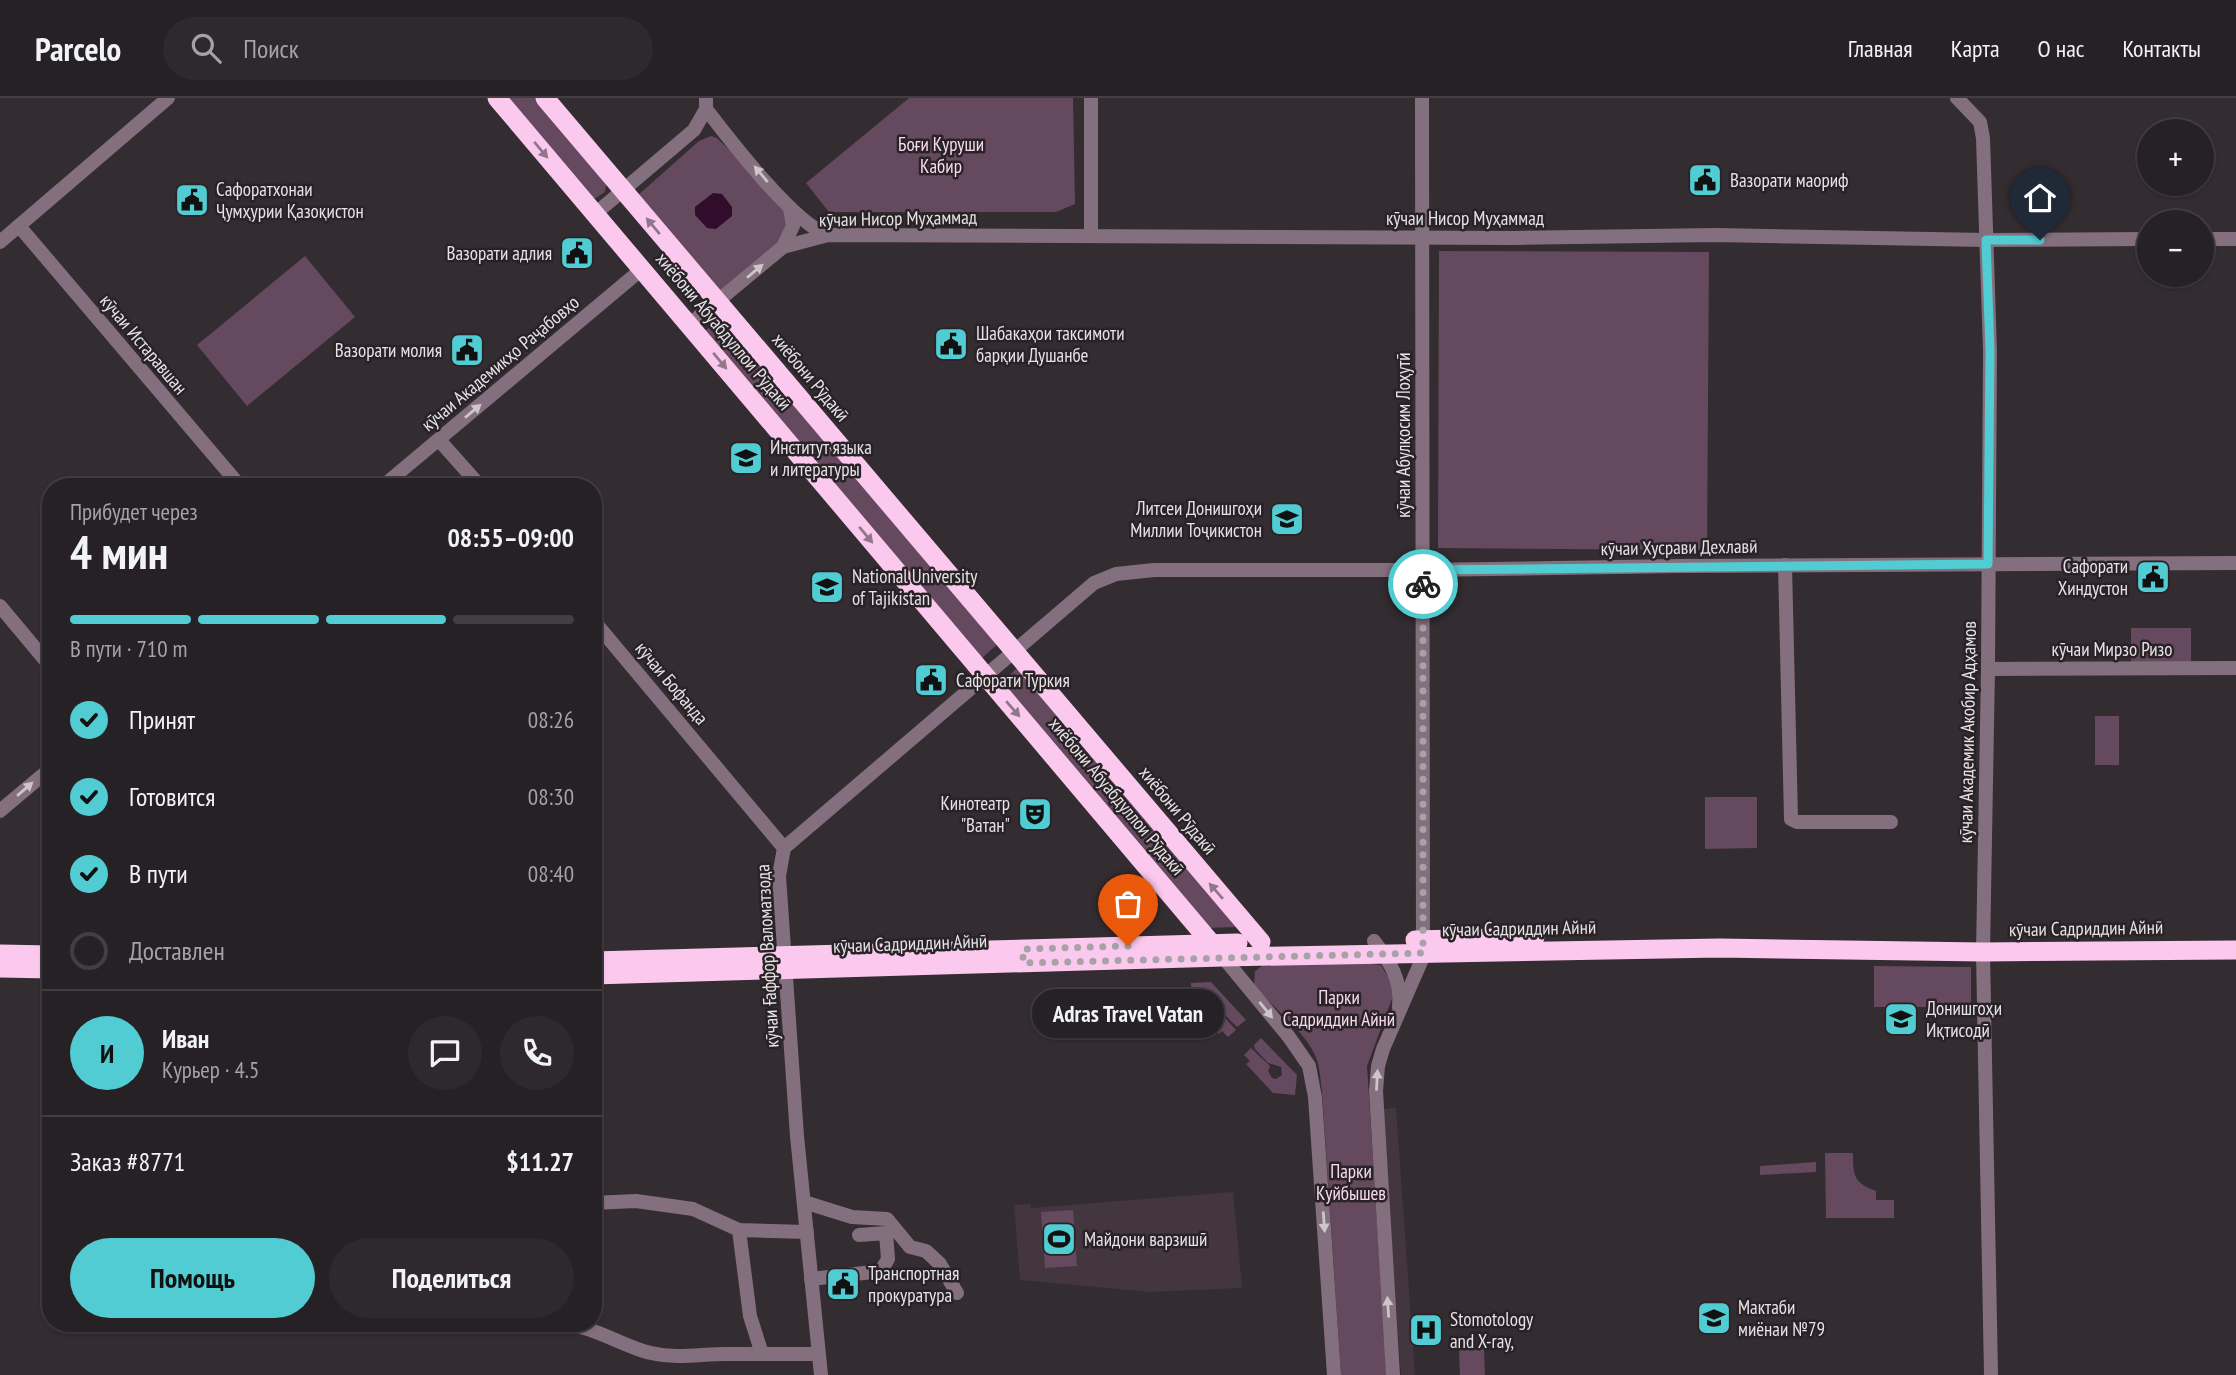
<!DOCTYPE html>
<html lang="ru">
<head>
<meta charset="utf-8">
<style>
	:root { --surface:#262125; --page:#2e292d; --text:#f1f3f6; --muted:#a4a3a7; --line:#423e42; --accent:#51ccd2 }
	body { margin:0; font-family:"PT Sans Narrow",sans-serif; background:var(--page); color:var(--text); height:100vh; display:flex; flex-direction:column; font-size:26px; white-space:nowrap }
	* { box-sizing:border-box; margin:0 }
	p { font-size:23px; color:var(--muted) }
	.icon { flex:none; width:38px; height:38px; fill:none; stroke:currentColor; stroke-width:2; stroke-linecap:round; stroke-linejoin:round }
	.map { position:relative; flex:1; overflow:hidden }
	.side { position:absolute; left:42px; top:380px; width:560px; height:854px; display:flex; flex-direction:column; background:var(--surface); border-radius:28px; box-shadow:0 2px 5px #0004,0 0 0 2px var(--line) }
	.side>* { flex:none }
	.controls { position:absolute; left:2137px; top:21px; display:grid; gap:14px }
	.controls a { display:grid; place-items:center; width:77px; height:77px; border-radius:50%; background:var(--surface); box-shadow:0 2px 5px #0004,0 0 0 2px var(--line); font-size:35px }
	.pin { position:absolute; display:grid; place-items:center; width:60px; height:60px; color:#fff; margin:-72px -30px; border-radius:50% 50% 50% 0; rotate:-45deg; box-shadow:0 0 7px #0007 }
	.pin .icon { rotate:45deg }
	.courier { position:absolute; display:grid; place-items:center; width:70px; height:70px; margin:-35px; border:5px solid #51ccd2; border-radius:50%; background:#fff; color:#222; box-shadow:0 2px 9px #0007 }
	.bubble { position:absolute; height:49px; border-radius:24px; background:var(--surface); box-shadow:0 2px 5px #0004,0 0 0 2px var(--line); font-size:23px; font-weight:800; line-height:49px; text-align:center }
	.headline em { font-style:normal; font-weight:800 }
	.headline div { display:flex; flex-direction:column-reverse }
	.headline { display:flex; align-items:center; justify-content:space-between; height:119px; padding:0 28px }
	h1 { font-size:46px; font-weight:800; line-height:52px }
	.bar { display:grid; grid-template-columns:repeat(4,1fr); gap:10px 7px; align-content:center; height:84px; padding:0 28px }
	.bar i { height:9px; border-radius:5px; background:var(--line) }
	.bar .on { background:var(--accent) }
	.bar p { grid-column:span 4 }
	.line { display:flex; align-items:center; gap:18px; padding:0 28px; border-top:2px solid var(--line) }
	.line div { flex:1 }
	.round { display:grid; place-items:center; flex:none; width:74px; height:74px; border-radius:37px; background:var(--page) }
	ol { padding:0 28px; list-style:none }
	li { display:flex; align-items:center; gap:21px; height:77px }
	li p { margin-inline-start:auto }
	li .icon { padding:7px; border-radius:50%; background:var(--accent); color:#111; stroke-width:4 }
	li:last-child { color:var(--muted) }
	li i { width:38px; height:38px; border:4px solid var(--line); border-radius:50% }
	.primary-button { display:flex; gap:14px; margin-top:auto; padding:14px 28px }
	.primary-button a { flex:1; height:80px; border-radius:42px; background:var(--accent); color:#111; font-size:28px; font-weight:800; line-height:80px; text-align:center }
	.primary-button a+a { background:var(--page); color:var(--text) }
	header { display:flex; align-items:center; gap:42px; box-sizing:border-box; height:98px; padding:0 35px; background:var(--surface); border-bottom:2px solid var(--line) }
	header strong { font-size:33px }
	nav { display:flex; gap:38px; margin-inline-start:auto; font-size:24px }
	.search { width:490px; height:63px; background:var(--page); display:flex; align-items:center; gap:18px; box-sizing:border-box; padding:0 24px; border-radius:38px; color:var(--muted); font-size:26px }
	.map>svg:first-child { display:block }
	.built { fill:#43363f }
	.green { fill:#65495e }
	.water { fill:#320c2b }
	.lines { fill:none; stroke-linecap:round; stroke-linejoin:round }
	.minor { stroke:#846f7e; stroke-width:14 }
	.highway { stroke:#fcc9ee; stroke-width:19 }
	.oneway { fill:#92768a }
	.oneway2 { fill:#cec5cb }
	.done { stroke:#a7a2a6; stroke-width:7; stroke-dasharray:0 12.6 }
	.route { stroke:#51ccd2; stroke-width:9 }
	.labels { text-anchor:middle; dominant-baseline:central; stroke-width:5; stroke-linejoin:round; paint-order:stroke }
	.park-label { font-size:19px; fill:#f7daef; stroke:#292227 }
	.poi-label { font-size:19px; fill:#e6e2e5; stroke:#292227; text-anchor:start }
	.street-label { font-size:19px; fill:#e6e2e5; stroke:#292227 }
</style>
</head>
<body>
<header>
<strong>Parcelo</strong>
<div class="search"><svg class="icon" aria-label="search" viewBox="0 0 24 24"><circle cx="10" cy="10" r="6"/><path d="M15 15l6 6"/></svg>Поиск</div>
<nav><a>Главная</a><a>Карта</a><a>О нас</a><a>Контакты</a></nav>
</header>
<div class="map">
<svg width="2236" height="1277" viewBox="0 0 2236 1277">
	<rect width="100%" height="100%" fill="#332c31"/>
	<!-- built -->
	<g class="built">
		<path d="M1396,1010L1415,1277H1401L1381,1011Z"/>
		<path d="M1233,1094L1242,1190L1150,1194L1020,1182L1014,1107L1031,1106V1110Z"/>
	</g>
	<!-- green -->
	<g class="green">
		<path d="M506,0H539L607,82L605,94L596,100H592Z"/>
		<path d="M909,0H1073L1075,106L1056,114H829L806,85Z"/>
		<path d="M711,38L717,40L755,77L787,114L788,125L781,146L720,194L637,98L699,43Z"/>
		<path d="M1439,153L1709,154L1707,452L1438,450Z"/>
		<path d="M305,158L355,219L247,308L197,247Z"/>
		<path d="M723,218L1000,544L982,560L705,233Z"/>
		<rect x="2131" y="530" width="60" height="37"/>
		<path d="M1021,567L1236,829L1205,830L1002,583Z"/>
		<rect x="2095" y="618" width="24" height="49"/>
		<path d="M1705,699H1757V750L1705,751Z"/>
		<path d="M1266,865H1365L1381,867L1390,882L1393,898L1367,968L1387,1277H1341L1322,993C1320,981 1320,966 1314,955C1300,928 1272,910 1254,887L1255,873Z"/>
		<path d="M1874,868L1971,869V909H1874Z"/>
		<path d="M1211,884L1246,922L1237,929L1222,914L1218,901L1213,899L1207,901L1205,905L1209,913L1218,912L1236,932L1228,939L1222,933L1219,936L1192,907L1191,885Z"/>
		<path d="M1261,940L1297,977L1295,997L1273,995L1246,966L1250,963L1244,957L1251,950L1270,968L1268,973L1272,980L1276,981L1282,977L1281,969L1268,965L1255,951L1254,947Z"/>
		<path d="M1825,1055H1853C1853,1078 1854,1085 1876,1093V1102H1894V1120H1826Z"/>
		<path d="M1816,1064V1074L1760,1077V1068Z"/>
		<path d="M1073,1112L1077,1168L1045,1170L1041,1114Z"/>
		<path d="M1484,1251L1485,1277H1460L1459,1252Z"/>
	</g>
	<!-- water -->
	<path class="water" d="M713,95L722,96L732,109V118L716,131L707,130L695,117V109Z"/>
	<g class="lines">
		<!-- minor -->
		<g class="minor">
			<path d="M1957,0L1980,24L1983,40L1990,253L1988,571L1983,854L1991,1277"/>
			<path d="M706,11C730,42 794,126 828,137"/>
			<path d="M595,116L694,32L706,11V0"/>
			<path d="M19,128L240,388"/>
			<path d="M1091,138V0"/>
			<path d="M2202,141H2236"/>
			<path d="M0,144L168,0"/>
			<path d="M783,149L793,128L790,110"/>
			<path d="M689,227L783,149L828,137L1514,140L1716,137L1986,142L2149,141"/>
			<path d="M439,342L480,388"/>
			<path d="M383,388L642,171"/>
			<path d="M1785,467L1791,721L1797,724H1891"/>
			<path d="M0,508L51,569"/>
			<path d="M593,522L784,750"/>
			<path d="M1988,571L2236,570"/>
			<path d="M0,713L51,670"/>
			<path d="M1374,843C1390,864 1402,882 1399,909"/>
			<path d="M1223,859L1289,939L1309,968L1315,999L1334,1277"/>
			<path d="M804,1104L852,1119L887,1121L910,1149L926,1153L940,1166L957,1195"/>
			<path d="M593,1105L636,1103L693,1111L739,1132L807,1134"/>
			<path d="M739,1132L750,1218L762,1256"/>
			<path d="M811,1181L881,1173L888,1161L886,1135L859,1137"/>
			<path d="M553,1228C582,1220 622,1249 651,1255C677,1261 700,1256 726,1256C757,1256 788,1256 818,1256"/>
			<path d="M821,1277L797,1038L779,778L784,750L1094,485L1116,476L1154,472H1423L1680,468L2236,465"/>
			<path d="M1393,1277L1376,993L1378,968L1383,951L1423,859L1422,0"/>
		</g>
		<!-- highway -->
		<g class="highway">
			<path d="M497,0L1217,852"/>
			<path d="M545,0L1261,844"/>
			<path d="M1415,842L1535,839"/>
			<path d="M0,856L51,857"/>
			<path d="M593,863L1238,845"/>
			<path d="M0,870L51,871"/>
			<path d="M593,877L1223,859L1720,850L1983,854L2236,852"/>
		</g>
	</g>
	<!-- one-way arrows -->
	<defs><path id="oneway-solid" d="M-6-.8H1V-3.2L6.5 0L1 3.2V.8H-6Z" transform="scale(1.75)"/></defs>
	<g class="oneway">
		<use href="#oneway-solid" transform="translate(541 52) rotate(50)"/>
		<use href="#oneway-solid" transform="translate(653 128) rotate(-130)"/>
		<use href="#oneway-solid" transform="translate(720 263) rotate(50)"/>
		<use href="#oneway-solid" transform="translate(866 437) rotate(50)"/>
		<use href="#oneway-solid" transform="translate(1013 611) rotate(49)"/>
		<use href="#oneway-solid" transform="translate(1216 793) rotate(-131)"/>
	</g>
	<g class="oneway2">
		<use href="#oneway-solid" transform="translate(761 76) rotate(-130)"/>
		<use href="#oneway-solid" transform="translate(755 173) rotate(-40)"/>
		<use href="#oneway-solid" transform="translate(473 313) rotate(-40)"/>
		<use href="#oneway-solid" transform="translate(25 691) rotate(-41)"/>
		<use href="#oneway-solid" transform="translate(1266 912) rotate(51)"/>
		<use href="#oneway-solid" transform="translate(1377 982) rotate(-87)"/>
		<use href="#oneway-solid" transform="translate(1324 1124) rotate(86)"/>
		<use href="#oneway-solid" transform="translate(1388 1209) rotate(-94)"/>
	</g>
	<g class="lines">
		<!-- done -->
		<path class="done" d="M1128,848L1023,851V865L1423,855V486"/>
		<!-- route -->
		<path class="route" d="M1423,486V472L1988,466L1990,253L1986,142H2040"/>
	</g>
	<!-- icons -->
	<defs>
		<g id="civic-square" transform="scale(1.75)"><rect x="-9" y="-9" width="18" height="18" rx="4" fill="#51ccd2" stroke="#292227"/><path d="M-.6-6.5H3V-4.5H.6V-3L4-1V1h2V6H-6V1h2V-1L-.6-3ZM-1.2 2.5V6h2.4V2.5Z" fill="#111"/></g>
		<g id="university-square" transform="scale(1.75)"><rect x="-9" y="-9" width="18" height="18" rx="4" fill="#51ccd2" stroke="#292227"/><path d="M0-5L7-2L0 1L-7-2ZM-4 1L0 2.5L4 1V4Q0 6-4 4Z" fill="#111"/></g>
		<g id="school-square" transform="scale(1.75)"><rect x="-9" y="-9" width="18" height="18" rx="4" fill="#51ccd2" stroke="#292227"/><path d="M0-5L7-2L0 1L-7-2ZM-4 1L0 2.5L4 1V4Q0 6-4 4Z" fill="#111"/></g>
		<g id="theatre-square" transform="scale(1.75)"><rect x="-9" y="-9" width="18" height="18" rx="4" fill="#51ccd2" stroke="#292227"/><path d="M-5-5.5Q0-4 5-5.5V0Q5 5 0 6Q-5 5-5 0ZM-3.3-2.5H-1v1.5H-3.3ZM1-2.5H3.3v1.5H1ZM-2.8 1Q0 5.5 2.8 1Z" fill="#111"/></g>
		<g id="stadium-square" transform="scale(1.75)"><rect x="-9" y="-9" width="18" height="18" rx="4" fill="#51ccd2" stroke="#292227"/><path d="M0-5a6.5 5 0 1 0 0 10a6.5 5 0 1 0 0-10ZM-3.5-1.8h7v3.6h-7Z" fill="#111"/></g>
		<g id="hospital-square" transform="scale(1.75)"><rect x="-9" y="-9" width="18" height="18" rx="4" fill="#51ccd2" stroke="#292227"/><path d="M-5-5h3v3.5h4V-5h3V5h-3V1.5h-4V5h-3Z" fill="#111"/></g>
	</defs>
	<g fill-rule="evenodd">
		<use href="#civic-square" x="1705" y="82"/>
		<use href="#civic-square" x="192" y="102"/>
		<use href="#civic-square" x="577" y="155"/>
		<use href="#civic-square" x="951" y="246"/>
		<use href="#civic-square" x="467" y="252"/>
		<use href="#university-square" x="746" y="360"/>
		<use href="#school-square" x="1287" y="421"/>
		<use href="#civic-square" x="2153" y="479"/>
		<use href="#university-square" x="827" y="489"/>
		<use href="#civic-square" x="931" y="582"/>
		<use href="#theatre-square" x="1035" y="716"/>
		<use href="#university-square" x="1901" y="921"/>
		<use href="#stadium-square" x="1059" y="1141"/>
		<use href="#civic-square" x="843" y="1186"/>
		<use href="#school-square" x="1714" y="1220"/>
		<use href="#hospital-square" x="1426" y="1232"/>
	</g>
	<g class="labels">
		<!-- park labels -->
		<g class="park-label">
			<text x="941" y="46">Боғи Куруши<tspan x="941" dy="22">Кабир</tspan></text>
			<text x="1339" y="899">Парки<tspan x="1339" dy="22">Садриддин Айнӣ</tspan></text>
			<text x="1351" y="1073">Парки<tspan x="1351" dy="22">Куйбышев</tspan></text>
		</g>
		<!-- poi labels -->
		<g class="poi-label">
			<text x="1730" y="82">Вазорати маориф</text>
			<text x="216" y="91">Сафоратхонаи<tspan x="216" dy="22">Ҷумҳурии Қазоқистон</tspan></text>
			<text x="552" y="155" text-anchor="end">Вазорати адлия</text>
			<text x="976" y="235">Шабакаҳои таксимоти<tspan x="976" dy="22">барқии Душанбе</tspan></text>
			<text x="442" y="252" text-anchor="end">Вазорати молия</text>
			<text x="770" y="349">Институт языка<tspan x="770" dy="22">и литературы</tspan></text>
			<text x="1262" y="410" text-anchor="end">Литсеи Донишгоҳи<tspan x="1262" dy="22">Миллии Тоҷикистон</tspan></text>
			<text x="2128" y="468" text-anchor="end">Сафорати<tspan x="2128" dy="22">Хиндустон</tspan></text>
			<text x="852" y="478">National University<tspan x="852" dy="22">of Tajikistan</tspan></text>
			<text x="956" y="582">Сафорати Туркия</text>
			<text x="1010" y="705" text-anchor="end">Кинотеатр<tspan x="1010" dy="22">"Ватан"</tspan></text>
			<text x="1926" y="910">Донишгоҳи<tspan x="1926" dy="22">Иқтисодӣ</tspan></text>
			<text x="1084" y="1141">Майдони варзишӣ</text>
			<text x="868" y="1175">Транспортная<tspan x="868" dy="22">прокуратура</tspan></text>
			<text x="1738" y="1209">Мактаби<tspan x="1738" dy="22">миёнаи №79</tspan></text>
			<text x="1450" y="1221">Stomotology<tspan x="1450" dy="22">and X-ray,</tspan></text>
		</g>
		<!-- street labels -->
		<g class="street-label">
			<text transform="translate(898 120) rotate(-1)">кӯчаи Нисор Муҳаммад</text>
			<text x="1465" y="120">кӯчаи Нисор Муҳаммад</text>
			<text transform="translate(724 233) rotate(50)">хиёбони Абуабдуллои Рӯдакӣ</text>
			<text transform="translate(144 246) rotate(50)">кӯчаи Истаравшан</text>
			<text transform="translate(500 265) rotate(-40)">кӯчаи Академикҳо Раҷабовҳо</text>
			<text transform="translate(811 279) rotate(50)">хиёбони Рӯдакӣ</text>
			<text transform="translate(1403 337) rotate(-90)">кӯчаи Абулқосим Лоҳутӣ</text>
			<text transform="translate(1679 449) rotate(-1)">кӯчаи Хусрави Дехлавӣ</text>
			<text x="2112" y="551">кӯчаи Мирзо Ризо</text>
			<text transform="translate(672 585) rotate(50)">кӯчаи Бофанда</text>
			<text transform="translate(1967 634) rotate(-89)">кӯчаи Академик Акобир Адҳамов</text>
			<text transform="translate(1117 698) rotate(50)">хиёбони Абуабдуллои Рӯдакӣ</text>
			<text transform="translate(1178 712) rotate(50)">хиёбони Рӯдакӣ</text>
			<text transform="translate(1519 830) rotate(-1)">кӯчаи Садриддин Айнӣ</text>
			<text transform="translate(2086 830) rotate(-1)">кӯчаи Садриддин Айнӣ</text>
			<text transform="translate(910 845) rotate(-2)">кӯчаи Садриддин Айнӣ</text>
			<text transform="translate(767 858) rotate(-93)">кӯчаи Ғаффор Валоматзода</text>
		</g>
	</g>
</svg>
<div class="controls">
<a>+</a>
<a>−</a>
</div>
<div class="pin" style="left:1128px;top:848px;background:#ea580c"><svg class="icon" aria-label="bag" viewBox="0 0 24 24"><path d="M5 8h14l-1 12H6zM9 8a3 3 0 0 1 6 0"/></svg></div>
<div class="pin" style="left:2040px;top:142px;background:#1f2937"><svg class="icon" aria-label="home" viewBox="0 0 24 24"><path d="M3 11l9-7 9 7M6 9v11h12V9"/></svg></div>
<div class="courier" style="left:1423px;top:486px"><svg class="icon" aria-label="bike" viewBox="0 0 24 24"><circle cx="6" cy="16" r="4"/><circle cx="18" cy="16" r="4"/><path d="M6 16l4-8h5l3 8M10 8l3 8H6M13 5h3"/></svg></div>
<div class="bubble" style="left:1032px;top:891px;width:192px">Adras Travel Vatan</div>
<section class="side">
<div class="headline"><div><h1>4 мин</h1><p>Прибудет через</p></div><em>08:55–09:00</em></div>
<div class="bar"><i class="on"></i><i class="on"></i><i class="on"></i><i></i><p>В пути · 710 m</p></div>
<ol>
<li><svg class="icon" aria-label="check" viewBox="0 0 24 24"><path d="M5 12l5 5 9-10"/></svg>Принят<p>08:26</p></li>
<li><svg class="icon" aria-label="check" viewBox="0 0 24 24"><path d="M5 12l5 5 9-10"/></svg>Готовится<p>08:30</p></li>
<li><svg class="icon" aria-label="check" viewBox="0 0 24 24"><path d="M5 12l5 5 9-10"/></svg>В пути<p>08:40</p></li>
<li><i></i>Доставлен</li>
</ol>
<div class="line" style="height:126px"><b class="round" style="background:var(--accent);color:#111">И</b><div><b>Иван</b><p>Курьер · 4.5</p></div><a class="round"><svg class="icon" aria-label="chat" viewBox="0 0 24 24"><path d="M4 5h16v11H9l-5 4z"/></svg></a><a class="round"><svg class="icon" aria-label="phone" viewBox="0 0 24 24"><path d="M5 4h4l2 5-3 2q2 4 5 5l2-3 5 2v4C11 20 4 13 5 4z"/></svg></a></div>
<div class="line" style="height:91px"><div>Заказ #8771</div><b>$11.27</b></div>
<div class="primary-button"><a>Помощь</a><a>Поделиться</a></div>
</section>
</div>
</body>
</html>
